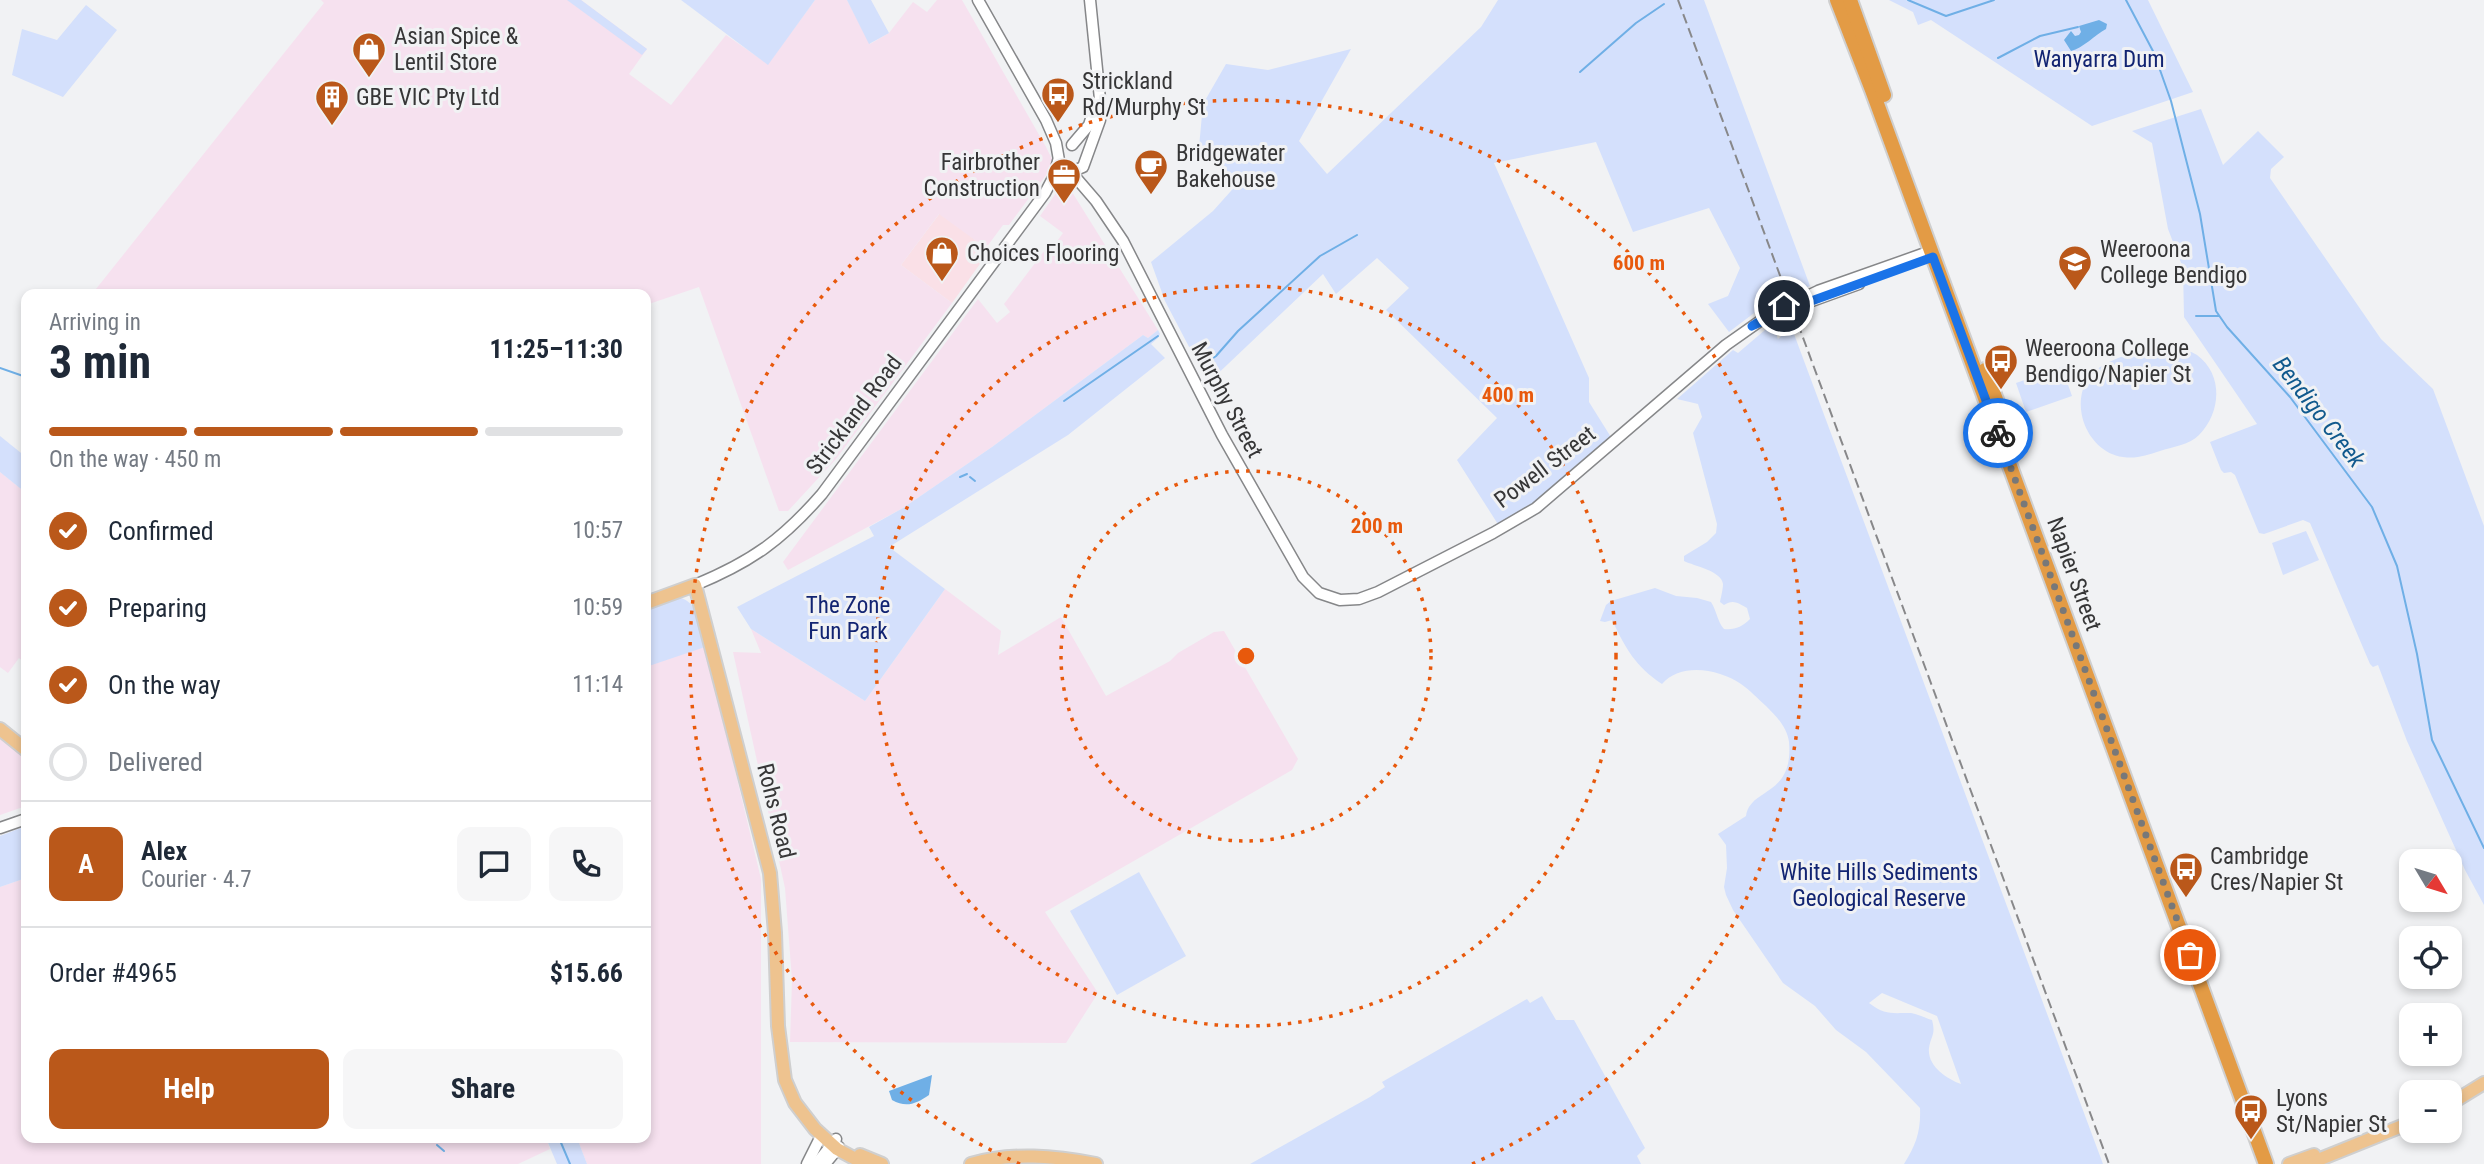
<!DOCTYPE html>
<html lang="en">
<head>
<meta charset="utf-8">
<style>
	:root { --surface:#fff; --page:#f6f6f7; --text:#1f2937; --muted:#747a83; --line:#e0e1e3; --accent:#ba581a }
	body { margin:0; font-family:"Roboto Condensed",sans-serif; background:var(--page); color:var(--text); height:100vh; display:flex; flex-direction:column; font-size:26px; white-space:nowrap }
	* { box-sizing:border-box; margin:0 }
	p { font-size:23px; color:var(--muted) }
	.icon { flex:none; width:38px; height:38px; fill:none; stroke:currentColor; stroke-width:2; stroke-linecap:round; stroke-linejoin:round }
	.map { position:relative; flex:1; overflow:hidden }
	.panel { position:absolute; left:21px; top:289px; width:630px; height:854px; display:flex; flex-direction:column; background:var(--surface); border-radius:14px; box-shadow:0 4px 10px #0003 }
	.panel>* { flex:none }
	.needle { width:46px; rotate:128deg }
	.tools { position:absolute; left:2399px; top:849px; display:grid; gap:14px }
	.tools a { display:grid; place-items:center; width:63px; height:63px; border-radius:14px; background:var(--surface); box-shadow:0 4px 10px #0003; font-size:35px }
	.pin { position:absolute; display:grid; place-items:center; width:60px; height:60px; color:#fff; margin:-30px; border:4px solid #fff; border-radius:50%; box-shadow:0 2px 7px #0007 }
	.courier { position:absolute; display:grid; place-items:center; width:70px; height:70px; margin:-35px; border:5px solid #1a73e8; border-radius:50%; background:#fff; color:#222; box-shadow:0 2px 9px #0007 }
	.overview em { font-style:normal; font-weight:700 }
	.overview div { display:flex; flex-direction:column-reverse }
	.overview { display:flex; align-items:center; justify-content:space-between; height:119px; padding:0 28px }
	h1 { font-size:46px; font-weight:700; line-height:52px }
	.bar { display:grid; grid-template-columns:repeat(4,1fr); gap:10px 7px; align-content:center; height:84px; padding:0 28px }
	.bar i { height:9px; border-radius:5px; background:var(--line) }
	.bar .current { background:var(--accent) }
	.bar p { grid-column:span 4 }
	.line { display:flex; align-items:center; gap:18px; padding:0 28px; border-top:2px solid var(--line) }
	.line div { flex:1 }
	.round { display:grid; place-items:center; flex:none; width:74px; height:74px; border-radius:14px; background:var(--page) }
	ol { padding:0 28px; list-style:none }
	li { display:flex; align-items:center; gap:21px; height:77px }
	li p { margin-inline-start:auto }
	li .icon { padding:7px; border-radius:50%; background:var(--accent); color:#fff; stroke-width:4 }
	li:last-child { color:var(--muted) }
	li i { width:38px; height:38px; border:4px solid var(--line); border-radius:50% }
	.action { display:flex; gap:14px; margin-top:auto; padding:14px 28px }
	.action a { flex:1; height:80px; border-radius:14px; background:var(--accent); color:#fff; font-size:28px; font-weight:700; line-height:80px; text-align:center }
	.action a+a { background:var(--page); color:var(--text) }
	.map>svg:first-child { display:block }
	.commercial { fill:#fae0e7 }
	.industrial { fill:#f6e1ef }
	.green { fill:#d4e0fc; fill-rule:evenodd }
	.water { fill:#6fafe6 }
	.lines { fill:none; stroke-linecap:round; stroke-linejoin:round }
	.stream { stroke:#6fafe6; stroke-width:2 }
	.minor-casing { stroke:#868789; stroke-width:13 }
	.major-casing { stroke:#cfcfcf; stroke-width:16 }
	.highway-casing { stroke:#cfcfcf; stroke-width:18 }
	.minor { stroke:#fff; stroke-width:10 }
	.major { stroke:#eec38f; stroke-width:12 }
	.highway { stroke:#e39b45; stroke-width:14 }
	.rail { stroke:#88888a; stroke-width:2; stroke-dasharray:10 5; stroke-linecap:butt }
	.done { stroke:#777879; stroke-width:7; stroke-dasharray:0 12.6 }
	.route { stroke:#1a73e8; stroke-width:9 }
	.ring { fill:none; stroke:#e8590c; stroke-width:3.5; stroke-dasharray:3.5 7 }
	.labels { text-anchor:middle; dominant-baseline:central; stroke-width:6; stroke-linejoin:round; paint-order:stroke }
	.poi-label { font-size:23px; fill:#363637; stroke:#f1f2f4; text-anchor:start }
	.park-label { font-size:23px; fill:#122472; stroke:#f1f2f4 }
	.street-label { font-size:23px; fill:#363637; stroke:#f1f2f4 }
	.water-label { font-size:24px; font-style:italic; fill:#10598d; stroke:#f1f2f4 }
	.centre { fill:#e8590c; stroke:#f1f2f4; stroke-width:3.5 }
	.ring-label { font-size:21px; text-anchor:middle; font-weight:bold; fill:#e8590c; stroke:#f1f2f4; stroke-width:6; stroke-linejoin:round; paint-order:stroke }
</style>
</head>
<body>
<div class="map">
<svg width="2484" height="1164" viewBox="0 0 2484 1164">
	<rect width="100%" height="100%" fill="#f1f2f4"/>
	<!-- commercial -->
	<path class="commercial" d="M940,213L987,249V254L952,303L901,265Z"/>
	<!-- industrial -->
	<g class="industrial">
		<path d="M321,0H581L647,49L629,74L671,105L726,35L768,64L815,0H847L870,44L889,33L913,2L927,12L937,0H962L1046,147L1053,161L1052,167L1009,225H1003L986,248L939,214L901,265L952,303L836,459L788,511H779L699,287L646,305V294H92L324,3Z"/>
		<path d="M1063,183L1067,184L1158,330L1148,338L1143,335L992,447L903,508L788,570L783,562L978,299L997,323L1010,312L1004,304L1048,246L1052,248L1063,233L1040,216Z"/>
		<path d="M0,472L26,493V664L19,658L8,673L0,667Z"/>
		<path d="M945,589L1001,631L998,655L1061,617L1106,696L1170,661L1178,653L1214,632L1224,631L1298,759L1292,770L1045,912L1098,993L1066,1043L790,1042L792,980L785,888L733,652L761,653L751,629L865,701Z"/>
		<path d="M705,645L761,879V1164H587L577,1138H646V665Z"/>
		<path d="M0,738L26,759V806L0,815Z"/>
		<path d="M26,878V1138H546L550,1149L518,1164H0V887Z"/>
	</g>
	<!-- green -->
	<g class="green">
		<path d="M567,0H581L647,49L642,55Z"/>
		<path d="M681,0H815L768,65Z"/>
		<path d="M847,0H871L889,33L869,44Z"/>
		<path d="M1498,0H1704L1810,286L1766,304L1729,332L1708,304L1728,296L1740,268L1709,208L1633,232L1596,142L1494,163L1589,378V402L1614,442L1501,529L1457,460L1497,418L1386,310L1409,288L1377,258L1336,294L1323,274L1208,383L1165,301L1151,262L1213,211L1239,182L1199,147L1203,104L1226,64L1268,70L1351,49L1299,141L1327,174L1481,27Z"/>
		<path d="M1889,0H2148L2193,92L2092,126L1931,20L1918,25L1913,12Z"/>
		<path d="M86,5L117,30L63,97L12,75L22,29L57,40Z"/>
		<path d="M2201,109L2223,165L2258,131L2284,157L2271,169L2270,178L2381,339L2433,389L2484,526V905L2465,870L2407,741L2378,665L2373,667L2370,664L2310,523L2303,520L2264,534L2259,533L2235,475L2231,472L2224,473L2221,470L2210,442L2257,424L2184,317L2183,268L2168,229L2152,143L2132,131Z"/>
		<path d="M1772,324L1778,339L1788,330L1794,334L2103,1164H1904C1916,1145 1921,1131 1920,1108L1866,1052L1836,1030L1815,1006L1783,983L1733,910L1726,895L1724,887L1727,868L1726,845L1718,834L1746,816C1750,787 1794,797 1789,742C1787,727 1776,716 1766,706C1758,699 1750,690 1741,684C1719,669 1681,662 1662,684C1635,666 1626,649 1612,620L1605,622L1600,621L1606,605L1611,601L1655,588L1676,596L1697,598L1711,602C1717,611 1717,621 1724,629C1735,630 1742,627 1750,619L1747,608C1738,603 1733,599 1724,605L1720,602C1721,597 1723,589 1723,584C1722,571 1694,566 1684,561V556L1707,542L1716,533L1717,524L1693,433L1702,417L1698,404L1677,399L1733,350L1738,353ZM1882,993L1937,1016L1961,1084C1947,1079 1927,1066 1929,1048C1931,1035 1936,1035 1932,1020C1925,1018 1916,1013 1909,1013C1891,1013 1885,1015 1869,1003Z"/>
		<path d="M1158,330L1160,334L1158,338L1151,344L1165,358L1068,435L889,547L945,589L865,701L751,629L737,607L874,536L869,527L903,508L992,447L1143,335L1148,338Z"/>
		<path d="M2161,346C2174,347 2186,348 2197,355C2224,375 2221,413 2199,435C2189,445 2172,447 2160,451C2147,455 2137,459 2123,457C2085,452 2065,396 2096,370C2114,356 2140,352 2161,346Z"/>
		<path d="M2070,364L2075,376L2066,379L2072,396L2026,412L2016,383Z"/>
		<path d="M0,436L26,457V493L0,472Z"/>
		<path d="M2306,531L2319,560L2283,575L2272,543Z"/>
		<path d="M674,597C700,598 700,627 705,647L646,667V607Z"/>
		<path d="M26,826V878L0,887V836Z"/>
		<path d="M1139,872L1186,956L1117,995L1070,911Z"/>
		<path d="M1542,996L1556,1020H1574L1645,1148L1637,1156L1641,1164H1250L1370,1097L1385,1087L1382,1082L1527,999L1530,1003Z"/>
		<path d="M546,1138H577L587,1164H557Z"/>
	</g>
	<!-- water -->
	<g class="water">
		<path d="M2099,20L2107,24L2106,29C2095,35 2083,48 2071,51L2064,40L2071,31L2075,36L2079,35L2081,32L2079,26Z"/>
		<path d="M932,1075L929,1095C916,1104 906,1108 892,1100L889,1091Z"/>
	</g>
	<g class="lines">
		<!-- stream -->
		<g class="stream">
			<path d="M1908,0L1946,16L1994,0"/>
			<path d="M2126,0L2154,53L2171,101L2200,214L2216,311L2227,327L2290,397L2372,507L2397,566L2417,654L2432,740L2484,848"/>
			<path d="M1998,58L2040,36L2078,27"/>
			<path d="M1580,72L1636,23L1664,4"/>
			<path d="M2196,316H2219"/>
			<path d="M1200,365L1205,364L1216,356L1238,331L1320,256L1357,235"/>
			<path d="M0,368L26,377"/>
			<path d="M1064,401L1158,336"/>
			<path d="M960,477L967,474"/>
			<path d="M970,477L975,481"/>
			<path d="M559,1138L570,1164"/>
			<path d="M437,1145L444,1151"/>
		</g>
		<!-- minor casing -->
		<g class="minor-casing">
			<g id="minor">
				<path d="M978,0L1046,120L1056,143L1060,166L1071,172L1083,167L1100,120L1101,109L1090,0"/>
				<path d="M1072,145L1089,125L1096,103"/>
				<path d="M1071,172L1096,201L1123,241L1222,435L1303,577L1319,593L1340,600L1359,599L1378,592L1493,533L1536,508L1726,345L1770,314L1818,291L1931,251"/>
				<path d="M1801,305L1859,284"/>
				<path d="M695,585C751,562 782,540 822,494L1045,193L1054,176L1058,161"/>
				<path d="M0,828L26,819"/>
				<path d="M807,1164L821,1136"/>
				<path d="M816,1164L836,1139"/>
				<path d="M825,1164L839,1147"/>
			</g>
		</g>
		<!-- major casing -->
		<g class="major-casing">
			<g id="major">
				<path d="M646,603L695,585L770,873L775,933L778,1026L785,1080L795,1103L815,1129L837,1149L865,1164"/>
				<path d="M0,729L26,750"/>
				<path d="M2450,1104L2484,1083"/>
				<path d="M860,1155L882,1164"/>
				<path d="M971,1164C1012,1152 1055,1156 1096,1164"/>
				<path d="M2289,1164L2314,1155"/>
				<path d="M2308,1164L2412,1122"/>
			</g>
		</g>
		<!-- highway casing -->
		<g class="highway-casing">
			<g id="highway">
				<path d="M1837,0L1872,90L2266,1164"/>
				<path d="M1850,0L1884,95"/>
				<path d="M1985,370L2012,443"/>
			</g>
		</g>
		<!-- minor -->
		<use href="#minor" class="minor"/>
		<!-- major -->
		<use href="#major" class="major"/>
		<!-- highway -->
		<use href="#highway" class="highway"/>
		<!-- rail -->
		<path class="rail" d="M1678,0L2109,1164"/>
	</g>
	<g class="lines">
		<!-- done -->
		<path class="done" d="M1998,433L2190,955"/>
		<!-- route -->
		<path class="route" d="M1784,306L1752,326L1792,308L1933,257L1998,433"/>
	</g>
	<!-- distance rings -->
	<g class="ring">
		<circle cx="1246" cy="656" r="185"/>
		<circle cx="1246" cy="656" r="370"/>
		<path d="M1020 1164A556 556 0 1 1 1472 1164"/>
	</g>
	<!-- icons -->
	<defs>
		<g id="shop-pin" transform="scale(1.75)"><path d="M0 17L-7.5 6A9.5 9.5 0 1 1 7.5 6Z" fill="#ba581a" stroke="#f1f2f4"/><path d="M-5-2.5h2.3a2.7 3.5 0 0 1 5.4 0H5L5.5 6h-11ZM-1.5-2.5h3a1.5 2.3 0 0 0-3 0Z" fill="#fff"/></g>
		<g id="bus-pin" transform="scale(1.75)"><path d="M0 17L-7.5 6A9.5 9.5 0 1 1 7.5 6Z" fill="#ba581a" stroke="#f1f2f4"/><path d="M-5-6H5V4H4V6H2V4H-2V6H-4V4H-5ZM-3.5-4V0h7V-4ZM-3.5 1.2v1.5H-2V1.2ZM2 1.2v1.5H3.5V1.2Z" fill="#fff"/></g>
		<g id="building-pin" transform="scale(1.75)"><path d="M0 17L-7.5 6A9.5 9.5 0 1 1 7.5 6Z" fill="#ba581a" stroke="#f1f2f4"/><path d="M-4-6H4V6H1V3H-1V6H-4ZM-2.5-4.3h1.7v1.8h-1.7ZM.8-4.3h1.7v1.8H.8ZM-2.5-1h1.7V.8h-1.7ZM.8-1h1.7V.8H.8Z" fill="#fff"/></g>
		<g id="cafe-pin" transform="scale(1.75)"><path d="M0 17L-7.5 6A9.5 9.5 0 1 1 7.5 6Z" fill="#ba581a" stroke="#f1f2f4"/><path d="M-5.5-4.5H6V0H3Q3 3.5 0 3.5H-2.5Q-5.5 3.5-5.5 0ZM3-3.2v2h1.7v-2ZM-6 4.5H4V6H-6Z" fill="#fff"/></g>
		<g id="office-pin" transform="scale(1.75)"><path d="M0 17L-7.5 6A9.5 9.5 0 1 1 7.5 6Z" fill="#ba581a" stroke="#f1f2f4"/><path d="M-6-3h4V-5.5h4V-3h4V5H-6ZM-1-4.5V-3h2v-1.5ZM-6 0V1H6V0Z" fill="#fff"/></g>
		<g id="school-pin" transform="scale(1.75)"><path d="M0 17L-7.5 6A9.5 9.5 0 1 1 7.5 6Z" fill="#ba581a" stroke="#f1f2f4"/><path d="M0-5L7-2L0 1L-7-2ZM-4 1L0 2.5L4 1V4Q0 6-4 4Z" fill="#fff"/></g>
	</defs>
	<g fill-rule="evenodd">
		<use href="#shop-pin" x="369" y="49"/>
		<use href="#bus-pin" x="1058" y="94"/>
		<use href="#building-pin" x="332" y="97"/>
		<use href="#cafe-pin" x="1151" y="166"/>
		<use href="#office-pin" x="1064" y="175"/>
		<use href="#shop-pin" x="942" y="253"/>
		<use href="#school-pin" x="2075" y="262"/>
		<use href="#bus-pin" x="2001" y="361"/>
		<use href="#bus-pin" x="2186" y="869"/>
		<use href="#bus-pin" x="2251" y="1111"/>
	</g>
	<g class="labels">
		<!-- poi labels -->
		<g class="poi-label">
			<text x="394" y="36">Asian Spice &amp;<tspan x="394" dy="26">Lentil Store</tspan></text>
			<text x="1082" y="81">Strickland<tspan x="1082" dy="26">Rd/Murphy St</tspan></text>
			<text x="356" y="97">GBE VIC Pty Ltd</text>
			<text x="1176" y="153">Bridgewater<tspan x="1176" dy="26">Bakehouse</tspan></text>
			<text x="1040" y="162" text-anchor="end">Fairbrother<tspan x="1040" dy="26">Construction</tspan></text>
			<text x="2100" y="249">Weeroona<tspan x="2100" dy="26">College Bendigo</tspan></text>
			<text x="967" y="253">Choices Flooring</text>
			<text x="2025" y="348">Weeroona College<tspan x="2025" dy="26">Bendigo/Napier St</tspan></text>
			<text x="2210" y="856">Cambridge<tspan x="2210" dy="26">Cres/Napier St</tspan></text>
			<text x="2276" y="1098">Lyons<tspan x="2276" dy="26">St/Napier St</tspan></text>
		</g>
		<!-- park labels -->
		<g class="park-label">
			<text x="2099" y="59">Wanyarra Dum</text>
			<text x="848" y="605">The Zone<tspan x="848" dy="26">Fun Park</tspan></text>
			<text x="1879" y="872">White Hills Sediments<tspan x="1879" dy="26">Geological Reserve</tspan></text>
		</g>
		<!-- street labels -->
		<g class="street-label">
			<text transform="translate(1227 400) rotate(62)">Murphy Street</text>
			<text transform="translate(854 415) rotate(-53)">Strickland Road</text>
			<text transform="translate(1545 467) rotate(-37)">Powell Street</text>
			<text transform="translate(2074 574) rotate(70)">Napier Street</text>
			<text transform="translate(776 811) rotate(76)">Rohs Road</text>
		</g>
		<!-- water labels -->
		<g class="water-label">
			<text transform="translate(2319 412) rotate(52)">Bendigo Creek</text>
		</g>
	</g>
	<circle cx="1246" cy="656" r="10" class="centre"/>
	<g class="ring-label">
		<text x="1639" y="270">600 m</text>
		<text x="1508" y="402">400 m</text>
		<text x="1377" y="533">200 m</text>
	</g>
</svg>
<div class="tools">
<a><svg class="needle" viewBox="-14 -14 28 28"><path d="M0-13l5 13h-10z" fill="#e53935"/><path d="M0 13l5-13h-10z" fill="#747a83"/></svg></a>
<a><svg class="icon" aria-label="locate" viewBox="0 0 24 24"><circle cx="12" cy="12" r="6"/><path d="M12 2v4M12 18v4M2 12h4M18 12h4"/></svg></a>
<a>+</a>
<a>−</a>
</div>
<div class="pin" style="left:2190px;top:955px;background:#ea580c"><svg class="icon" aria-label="bag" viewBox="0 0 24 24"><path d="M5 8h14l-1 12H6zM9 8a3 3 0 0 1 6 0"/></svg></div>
<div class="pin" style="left:1784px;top:306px;background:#1f2937"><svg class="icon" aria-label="home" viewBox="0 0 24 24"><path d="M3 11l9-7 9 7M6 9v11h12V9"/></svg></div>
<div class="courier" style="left:1998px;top:433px"><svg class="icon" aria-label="bike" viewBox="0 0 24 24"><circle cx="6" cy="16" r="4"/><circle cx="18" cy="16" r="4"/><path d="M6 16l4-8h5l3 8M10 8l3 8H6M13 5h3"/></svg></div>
<section class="panel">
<div class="overview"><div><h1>3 min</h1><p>Arriving in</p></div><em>11:25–11:30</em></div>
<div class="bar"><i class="current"></i><i class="current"></i><i class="current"></i><i></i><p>On the way · 450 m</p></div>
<ol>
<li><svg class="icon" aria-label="check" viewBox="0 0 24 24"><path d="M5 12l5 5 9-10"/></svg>Confirmed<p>10:57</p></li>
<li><svg class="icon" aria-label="check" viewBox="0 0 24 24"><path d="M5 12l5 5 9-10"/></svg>Preparing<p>10:59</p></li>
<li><svg class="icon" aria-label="check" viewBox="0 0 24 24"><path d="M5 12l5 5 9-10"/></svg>On the way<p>11:14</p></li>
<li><i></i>Delivered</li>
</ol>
<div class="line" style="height:126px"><b class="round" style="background:var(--accent);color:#fff">A</b><div><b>Alex</b><p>Courier · 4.7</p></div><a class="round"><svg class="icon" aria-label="chat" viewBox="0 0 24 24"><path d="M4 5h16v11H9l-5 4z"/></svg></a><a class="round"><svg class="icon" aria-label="phone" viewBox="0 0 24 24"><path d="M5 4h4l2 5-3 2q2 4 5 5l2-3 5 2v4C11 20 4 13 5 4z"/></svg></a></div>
<div class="line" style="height:91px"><div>Order #4965</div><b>$15.66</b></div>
<div class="action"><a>Help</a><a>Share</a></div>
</section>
</div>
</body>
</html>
